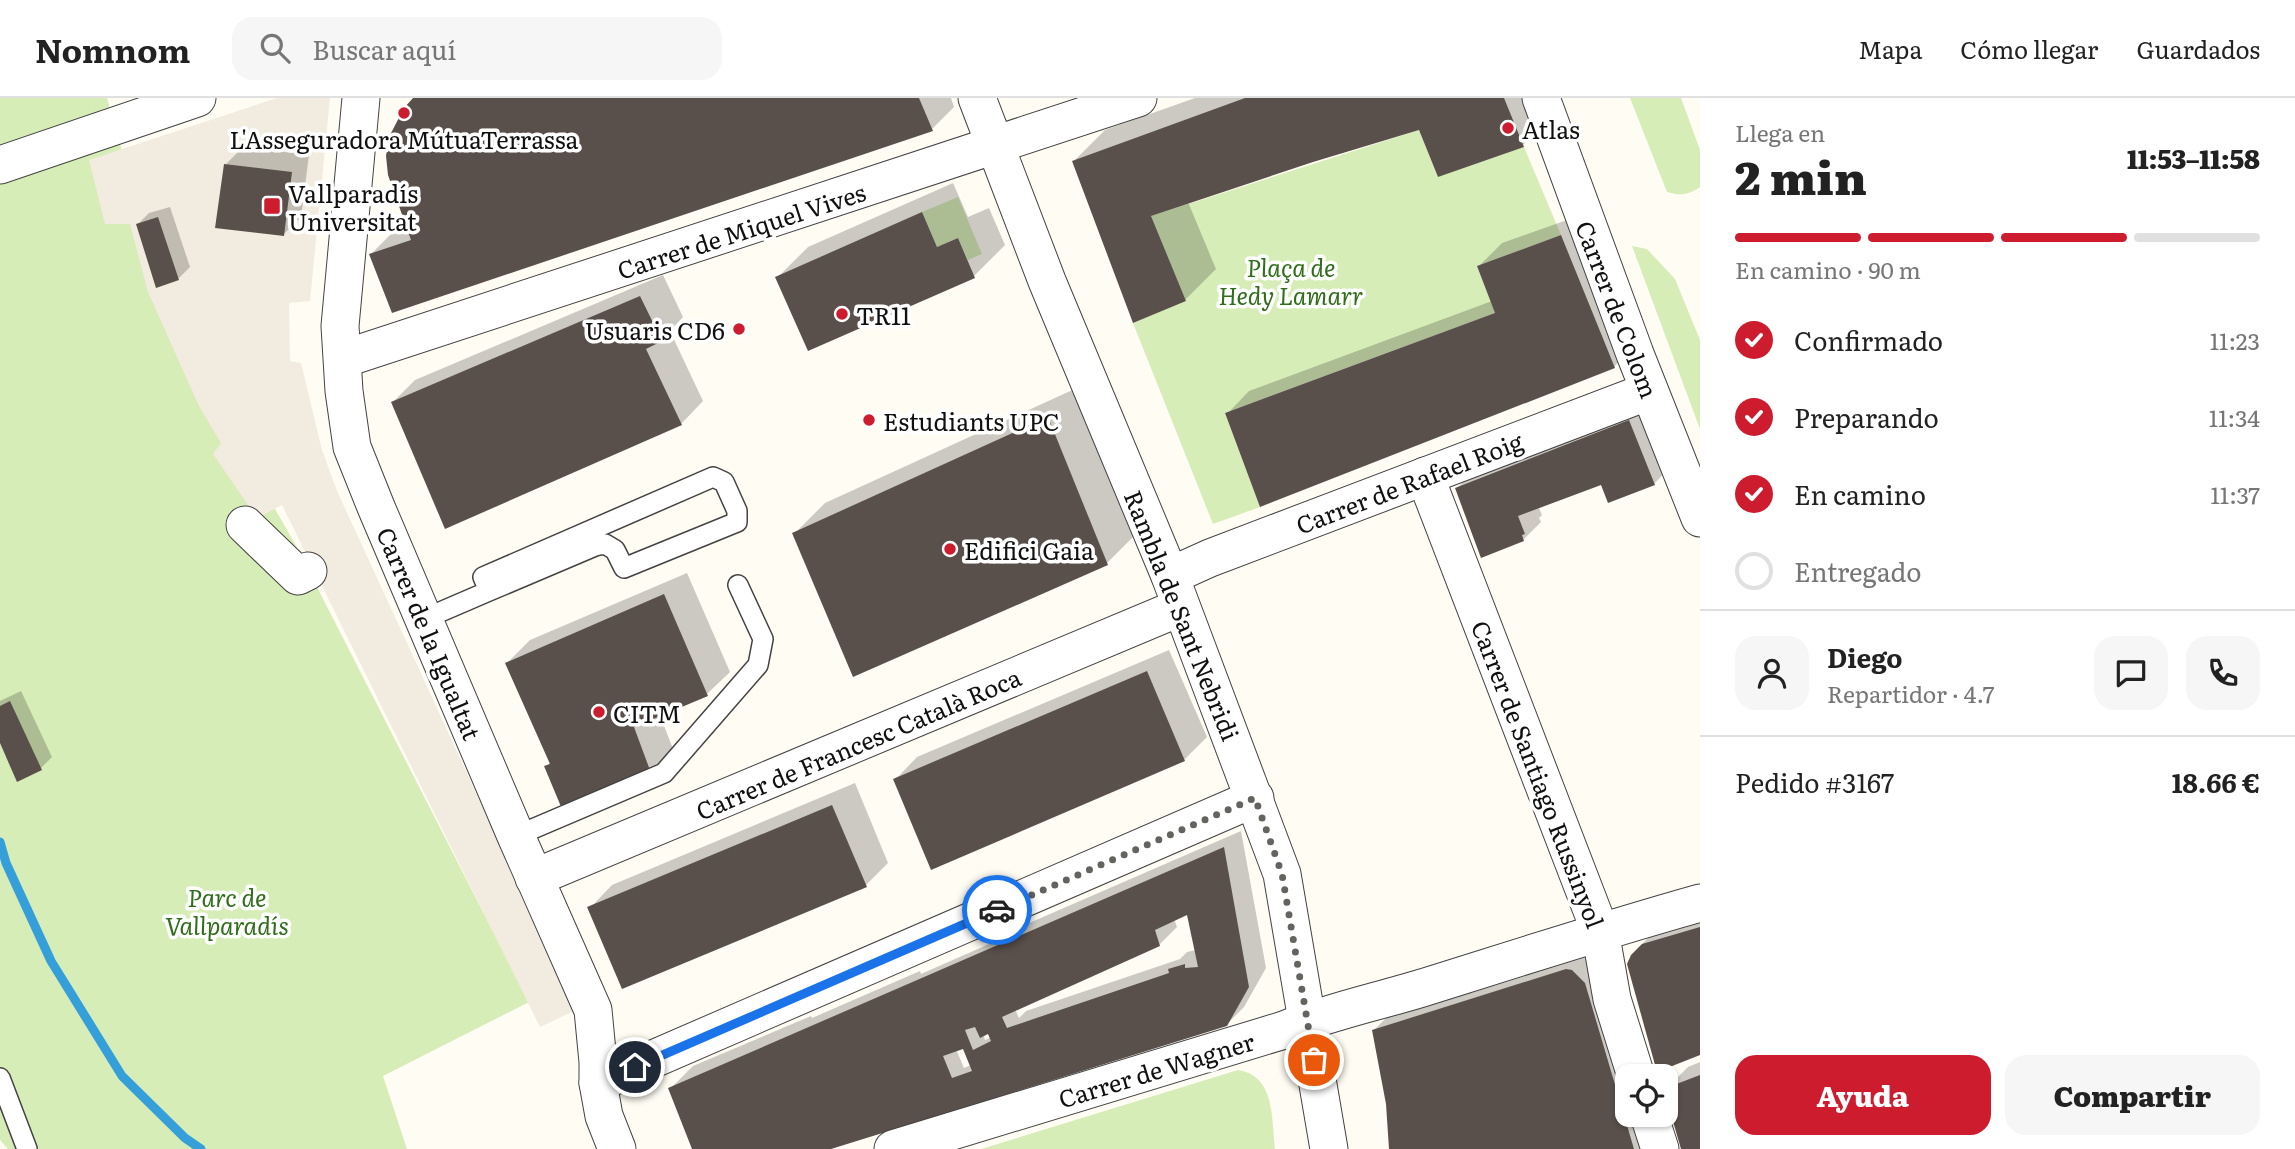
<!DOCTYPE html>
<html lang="es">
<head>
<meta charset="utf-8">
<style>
	:root { --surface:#fff; --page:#f6f6f6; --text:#222; --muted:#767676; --line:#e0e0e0; --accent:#cc1c2d }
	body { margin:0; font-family:Literata,serif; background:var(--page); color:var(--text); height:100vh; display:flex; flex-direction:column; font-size:26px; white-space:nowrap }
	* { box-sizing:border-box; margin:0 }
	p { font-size:23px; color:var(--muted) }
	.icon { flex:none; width:38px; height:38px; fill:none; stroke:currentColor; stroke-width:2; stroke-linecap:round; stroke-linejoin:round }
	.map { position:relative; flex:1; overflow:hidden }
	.side { display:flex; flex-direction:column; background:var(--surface); width:595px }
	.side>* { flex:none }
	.tools { position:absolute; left:1615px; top:966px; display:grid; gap:14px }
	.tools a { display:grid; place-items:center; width:63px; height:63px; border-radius:14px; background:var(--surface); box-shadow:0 2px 5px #0004; font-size:35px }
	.pin { position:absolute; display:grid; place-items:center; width:60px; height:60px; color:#fff; margin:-30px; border:4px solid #fff; border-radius:50%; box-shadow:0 2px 7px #0007 }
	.courier { position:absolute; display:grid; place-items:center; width:70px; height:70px; margin:-35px; border:5px solid #1a73e8; border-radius:50%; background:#fff; color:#222; box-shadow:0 2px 9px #0007 }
	.summary em { font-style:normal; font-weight:800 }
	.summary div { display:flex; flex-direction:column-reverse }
	.summary { display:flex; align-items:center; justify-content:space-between; height:119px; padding:0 35px }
	h1 { font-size:46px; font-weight:800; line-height:52px }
	.bar { display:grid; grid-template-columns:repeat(4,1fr); gap:10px 7px; align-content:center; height:84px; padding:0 35px }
	.bar i { height:9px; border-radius:5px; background:var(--line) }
	.bar .selected { background:var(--accent) }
	.bar p { grid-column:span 4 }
	.line { display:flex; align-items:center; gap:18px; padding:0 35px; border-top:2px solid var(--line) }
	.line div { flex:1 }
	.round { display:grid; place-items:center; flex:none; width:74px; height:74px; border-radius:21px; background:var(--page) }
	ol { padding:0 35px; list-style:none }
	li { display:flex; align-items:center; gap:21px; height:77px }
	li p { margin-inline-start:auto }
	li .icon { padding:7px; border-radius:50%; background:var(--accent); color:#fff; stroke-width:4 }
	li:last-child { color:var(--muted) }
	li i { width:38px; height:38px; border:4px solid var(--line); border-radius:50% }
	.action { display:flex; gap:14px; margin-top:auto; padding:14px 35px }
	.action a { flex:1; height:80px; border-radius:21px; background:var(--accent); color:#fff; font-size:28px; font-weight:800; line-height:80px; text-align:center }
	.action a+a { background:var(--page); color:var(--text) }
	header { display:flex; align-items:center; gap:42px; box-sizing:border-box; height:98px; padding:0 35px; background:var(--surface); border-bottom:2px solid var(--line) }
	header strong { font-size:33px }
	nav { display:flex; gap:38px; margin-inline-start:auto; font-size:24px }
	.search { width:490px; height:63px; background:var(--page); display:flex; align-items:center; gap:18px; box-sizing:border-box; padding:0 24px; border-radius:21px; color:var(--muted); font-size:26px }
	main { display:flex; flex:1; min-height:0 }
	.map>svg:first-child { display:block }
	.green { fill:#d7edb8 }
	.plaza { fill:#f1ecdf }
	.shadow { fill:#0003; fill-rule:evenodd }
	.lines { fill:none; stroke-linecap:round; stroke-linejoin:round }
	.stream { stroke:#349fd8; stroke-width:9 }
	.building { fill:#5a504b; fill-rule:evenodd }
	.lane-casing { stroke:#434343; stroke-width:22 }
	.street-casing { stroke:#434343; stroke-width:39 }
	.lane { stroke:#fff; stroke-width:19 }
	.street { stroke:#fff; stroke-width:37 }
	.done { stroke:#64635f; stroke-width:7; stroke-dasharray:0 12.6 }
	.route { stroke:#1a73e8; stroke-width:9 }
	.poi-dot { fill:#cc1c2d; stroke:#fff; stroke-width:2.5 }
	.labels { text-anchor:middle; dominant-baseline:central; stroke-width:7; stroke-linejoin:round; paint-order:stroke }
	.poi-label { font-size:24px; fill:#101010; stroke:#fff; text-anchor:start }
	.street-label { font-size:24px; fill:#101010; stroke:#fff }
	.park-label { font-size:24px; font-style:italic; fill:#306e1a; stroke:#fff }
</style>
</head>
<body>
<header>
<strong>Nomnom</strong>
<div class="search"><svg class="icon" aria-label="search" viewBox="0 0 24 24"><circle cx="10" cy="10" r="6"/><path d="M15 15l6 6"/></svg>Buscar aquí</div>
<nav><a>Mapa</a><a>Cómo llegar</a><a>Guardados</a></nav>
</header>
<main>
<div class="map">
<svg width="1700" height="1051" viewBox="0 0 1700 1051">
	<rect width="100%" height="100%" fill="#fffcf3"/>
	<!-- green -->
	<g class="green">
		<path d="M0,0H107L172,230L295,446L529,904L383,978L407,1051H8L0,1042Z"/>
		<path d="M1630,0H1681L1700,52V89C1688,97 1681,98 1667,94Z"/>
		<path d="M1419,32L1438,79L1524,49L1561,137L1478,168L1495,215L1225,315L1260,409L1213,426L1133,225L1186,203L1151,118Z"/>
		<path d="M958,99L982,156L968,162L958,140L937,149L922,114Z"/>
		<path d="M1632,148L1647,151L1675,181L1700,242V331Z"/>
		<path d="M1238,972C1276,978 1271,1021 1275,1051H981Z"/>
	</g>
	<!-- plaza -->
	<path class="plaza" d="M277,0H330L310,203L289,205L290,263L301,265L322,352L337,393L576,912L540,929L282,407L257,420L213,356L221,345L199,308L148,194L130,126H105L89,62Z"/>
	<!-- shadow -->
	<g class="shadow">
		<path d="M415,0H951L954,9L932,31L371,156L394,133L408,129Z"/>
		<path d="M1195,0H1535L1545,25L1523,47L1420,30L1407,33L1188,104L1216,171L1185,202L1074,63L1105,32Z"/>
		<path d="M243,49L309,57L301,119L283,137L226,66Z"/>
		<path d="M953,85L968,119L989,110L1005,147L974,178L809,251L777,180L808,149Z"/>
		<path d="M170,109L190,169L178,181L138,126L149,115Z"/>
		<path d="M1584,116L1636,246L1614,269L1227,316L1249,293L1492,203L1479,168L1502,145Z"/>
		<path d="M663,177L683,219L670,233L703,303L681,326L393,304L415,282Z"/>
		<path d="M1079,289L1138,434L1107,465L794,436L825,405Z"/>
		<path d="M1647,306L1671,368L1654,386L1602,384L1538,408L1542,417L1539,420L1541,424L1523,442L1457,390L1475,373Z"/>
		<path d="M687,475L730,574L707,596L660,617L673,651L650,673L546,668L551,664L507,565L530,542Z"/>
		<path d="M1169,552L1207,639L1184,662L895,682L917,659Z"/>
		<path d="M21,593L52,659L41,670L0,641V603Z"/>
		<path d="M855,685L888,765L866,787L590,810L612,787Z"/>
		<path d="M1241,733L1266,870L1244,909L1226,927L825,1051H694L670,991L693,968L811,918L812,920L920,873L921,876L989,846L995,840ZM1189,814L1196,852L1187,854L1180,861L1026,913L1019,920L1015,911L1159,847L1177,829L1174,821ZM989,934L991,939L985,942L983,936ZM964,948L971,967L964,970L956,951Z"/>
		<path d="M1700,818V955L1636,852L1654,834Z"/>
		<path d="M1590,850L1628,978V1017H1652L1663,1051H1391L1388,1006L1374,932L1391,915L1470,891L1471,895L1541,873L1552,862Z"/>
		<path d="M1700,964V1051H1683L1666,991L1688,969Z"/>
	</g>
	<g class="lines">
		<!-- stream -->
		<path class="stream" d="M0,744L6,765L51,863L122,978L185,1040L201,1051"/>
	</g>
	<!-- building -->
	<g class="building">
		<path d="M413,0H919L933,33L392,215L369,156L411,142L388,77L386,58L389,39L404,10Z"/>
		<path d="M1245,0H1504L1524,49L1438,79L1419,32L1313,64L1151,118L1186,203L1133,225L1072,63Z"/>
		<path d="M224,66L292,74L284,138L215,130Z"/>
		<path d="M922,114L937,149L958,140L975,180L808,253L775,179Z"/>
		<path d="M158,119L179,182L156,190L136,126Z"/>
		<path d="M1561,137L1615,270L1260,409L1225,315L1495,215L1477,168Z"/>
		<path d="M640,198L662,243L646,251L682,327L445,431L391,304Z"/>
		<path d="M1048,319L1108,467L853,579L792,435Z"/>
		<path d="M1629,322L1655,387L1608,405L1601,387L1518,418L1525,436L1522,437L1524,443L1481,460L1455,390Z"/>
		<path d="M664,496L708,598L634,629L651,675L562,711L544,668L550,666L505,565Z"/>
		<path d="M1147,573L1185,663L931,772L893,681Z"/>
		<path d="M10,603L42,672L17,684L0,645V608Z"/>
		<path d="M832,707L867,789L622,891L587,809Z"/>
		<path d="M1224,749L1249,889L1227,928L831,1051H692L668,990ZM1187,817L1198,869L1185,870V866L1168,871L1169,875L1007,930L1002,919L1160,848L1155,832ZM975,929L980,940L988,936L991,943L973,952L965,932ZM963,951L972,973L952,980L943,958Z"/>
		<path d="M1700,829V957L1657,974L1627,866L1631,857L1642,846Z"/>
		<path d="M1566,871L1572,872L1585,885L1634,1051H1389L1386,1006L1372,932Z"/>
		<path d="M1700,977V1051H1681L1666,999V990Z"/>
	</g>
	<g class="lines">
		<!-- lane casing -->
		<g class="lane-casing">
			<g id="lane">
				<path d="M424,521L489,493L595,448L605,446L615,452L624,470L737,424V413L724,384L713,379L483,479L489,493"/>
				<path d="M516,738L664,675L758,567L763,541L738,487"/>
				<path d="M0,980L27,1051"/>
			</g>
		</g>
		<!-- street casing -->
		<g class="street-casing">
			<g id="street">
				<path d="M361,0L340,228L344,293L352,349L376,409L516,738L593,912L598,964V985L604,1018L617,1051"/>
				<path d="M977,0L1047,183L1170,478L1282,776L1329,1051"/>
				<path d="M1541,0L1635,256L1700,420"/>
				<path d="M0,67L197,0"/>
				<path d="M343,261L1138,0"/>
				<path d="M1425,378L1600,833L1612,901L1636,978"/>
				<path d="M245,427L298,478L308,473"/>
				<path d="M1170,478L1210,460L1649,293"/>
				<path d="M534,780L1181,509"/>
				<path d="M598,985L1255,700"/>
				<path d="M1649,1017L1660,1051"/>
				<path d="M893,1051L1284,932C1328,914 1376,904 1422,890C1515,861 1607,831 1700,805"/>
			</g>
		</g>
		<!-- lane -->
		<use href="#lane" class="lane"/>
		<!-- street -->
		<use href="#street" class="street"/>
	</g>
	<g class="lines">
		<!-- done -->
		<path class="done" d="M997,812L1255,700L1282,776L1314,962"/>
		<!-- route -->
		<path class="route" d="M635,969L997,812"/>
	</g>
	<!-- markers -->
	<g class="poi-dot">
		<circle cx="404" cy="15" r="7"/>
		<circle cx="1508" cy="30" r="7"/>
		<rect x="263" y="99" width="18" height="18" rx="3.5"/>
		<circle cx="842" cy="216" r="7"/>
		<circle cx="739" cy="231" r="7"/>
		<circle cx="869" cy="322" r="7"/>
		<circle cx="950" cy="451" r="7"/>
		<circle cx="599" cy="614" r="7"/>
	</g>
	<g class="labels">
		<!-- poi labels -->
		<g class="poi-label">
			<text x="1522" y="30">Atlas</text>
			<text x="404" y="40" text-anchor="middle">L'Asseguradora MútuaTerrassa</text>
			<text x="288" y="94">Vallparadís<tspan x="288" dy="28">Universitat</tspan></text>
			<text x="856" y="216">TR11</text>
			<text x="725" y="231" text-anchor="end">Usuaris CD6</text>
			<text x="883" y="322">Estudiants UPC</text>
			<text x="964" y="451">Edifici Gaia</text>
			<text x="613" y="614">CITM</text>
		</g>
		<!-- street labels -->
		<g class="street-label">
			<text transform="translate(741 132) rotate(-18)">Carrer de Miquel Vives</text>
			<text transform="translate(1618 211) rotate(69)">Carrer de Colom</text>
			<text transform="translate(1409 384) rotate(-21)">Carrer de Rafael Roig</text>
			<text transform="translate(1183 517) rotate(68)">Rambla de Sant Nebridi</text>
			<text transform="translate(430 535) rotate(67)">Carrer de la Igualtat</text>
			<text transform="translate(858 645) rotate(-23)">Carrer de Francesc Català Roca</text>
			<text transform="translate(1539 676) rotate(69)">Carrer de Santiago Russinyol</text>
			<text transform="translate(1156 971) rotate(-17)">Carrer de Wagner</text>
		</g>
		<!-- park labels -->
		<g class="park-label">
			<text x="1291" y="168">Plaça de<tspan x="1291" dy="28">Hedy Lamarr</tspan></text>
			<text x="227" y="798">Parc de<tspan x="227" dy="28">Vallparadís</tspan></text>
		</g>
	</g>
</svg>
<div class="tools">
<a><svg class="icon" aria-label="locate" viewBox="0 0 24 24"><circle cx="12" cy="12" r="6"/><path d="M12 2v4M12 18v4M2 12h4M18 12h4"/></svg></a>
</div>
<div class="pin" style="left:1314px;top:962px;background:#ea580c"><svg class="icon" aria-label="bag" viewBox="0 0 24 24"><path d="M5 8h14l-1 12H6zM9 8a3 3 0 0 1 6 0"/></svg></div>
<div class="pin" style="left:635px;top:969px;background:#1f2937"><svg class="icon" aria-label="home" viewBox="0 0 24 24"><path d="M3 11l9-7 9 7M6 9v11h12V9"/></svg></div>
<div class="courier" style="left:997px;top:812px"><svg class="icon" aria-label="car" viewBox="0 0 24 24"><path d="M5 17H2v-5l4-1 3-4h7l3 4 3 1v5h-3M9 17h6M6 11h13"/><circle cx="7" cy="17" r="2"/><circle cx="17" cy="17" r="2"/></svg></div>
</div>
<section class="side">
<div class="summary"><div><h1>2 min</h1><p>Llega en</p></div><em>11:53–11:58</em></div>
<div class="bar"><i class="selected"></i><i class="selected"></i><i class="selected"></i><i></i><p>En camino · 90 m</p></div>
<ol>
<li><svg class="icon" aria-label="check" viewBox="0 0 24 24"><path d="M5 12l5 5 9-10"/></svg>Confirmado<p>11:23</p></li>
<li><svg class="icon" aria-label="check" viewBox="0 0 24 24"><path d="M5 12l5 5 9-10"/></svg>Preparando<p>11:34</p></li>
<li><svg class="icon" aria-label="check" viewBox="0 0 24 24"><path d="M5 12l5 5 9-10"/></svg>En camino<p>11:37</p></li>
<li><i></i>Entregado</li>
</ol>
<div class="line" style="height:126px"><a class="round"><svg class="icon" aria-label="person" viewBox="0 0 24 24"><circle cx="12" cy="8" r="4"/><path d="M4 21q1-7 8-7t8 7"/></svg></a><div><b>Diego</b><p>Repartidor · 4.7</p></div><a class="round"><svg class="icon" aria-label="chat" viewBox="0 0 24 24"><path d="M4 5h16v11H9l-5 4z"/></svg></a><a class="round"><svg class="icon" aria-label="phone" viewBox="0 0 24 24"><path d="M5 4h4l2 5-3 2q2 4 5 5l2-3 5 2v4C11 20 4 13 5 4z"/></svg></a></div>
<div class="line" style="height:91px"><div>Pedido #3167</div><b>18.66 €</b></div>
<div class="action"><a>Ayuda</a><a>Compartir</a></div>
</section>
</main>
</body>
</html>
